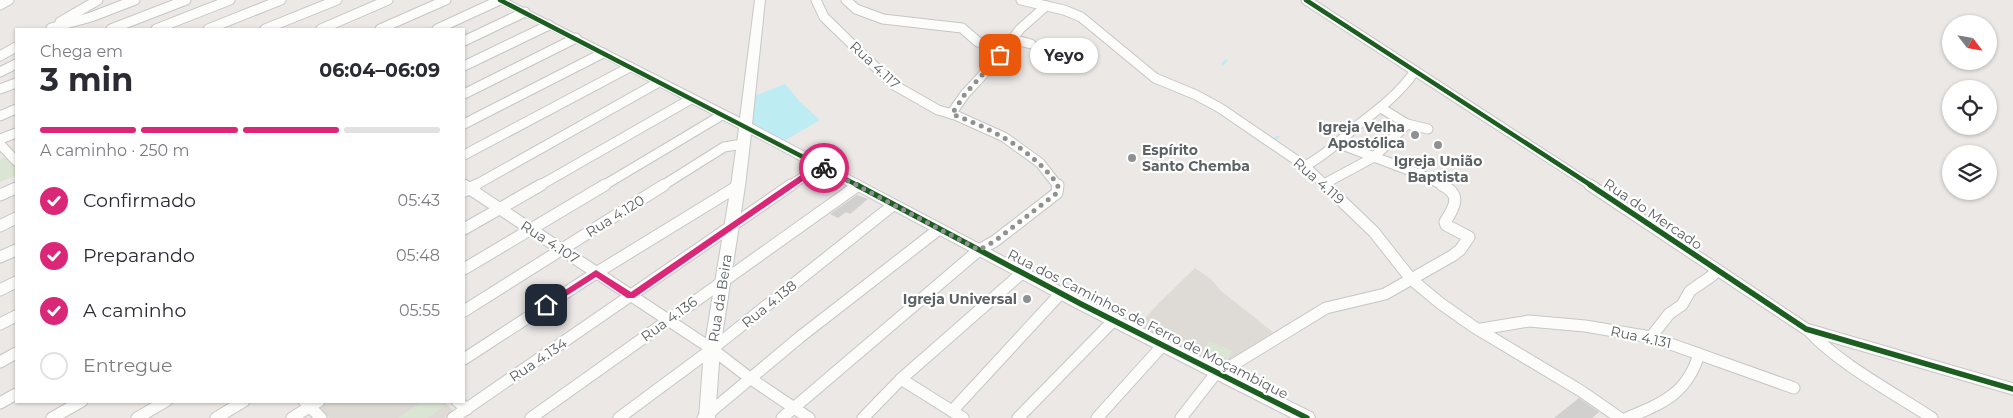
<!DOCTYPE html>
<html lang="pt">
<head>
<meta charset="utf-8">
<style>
	:root { --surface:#fff; --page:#f7f7f7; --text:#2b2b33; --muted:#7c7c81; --line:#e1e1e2; --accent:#db2777 }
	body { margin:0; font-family:Montserrat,sans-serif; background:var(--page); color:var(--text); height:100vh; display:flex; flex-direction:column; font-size:19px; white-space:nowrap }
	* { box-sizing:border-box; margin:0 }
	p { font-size:16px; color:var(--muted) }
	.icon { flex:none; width:28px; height:28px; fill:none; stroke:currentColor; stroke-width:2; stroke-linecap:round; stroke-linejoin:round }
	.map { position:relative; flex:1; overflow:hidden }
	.panel { position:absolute; left:15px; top:28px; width:450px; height:375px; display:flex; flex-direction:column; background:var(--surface); border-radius:0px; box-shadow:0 1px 4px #0004 }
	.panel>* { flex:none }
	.needle { width:32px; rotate:121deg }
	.fabs { position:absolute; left:1942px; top:15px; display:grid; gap:10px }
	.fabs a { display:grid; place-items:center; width:55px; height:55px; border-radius:50%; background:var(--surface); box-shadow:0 1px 4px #0004; font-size:25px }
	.pin { position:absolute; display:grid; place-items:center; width:42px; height:42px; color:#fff; margin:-21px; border-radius:10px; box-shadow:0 2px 8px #0006 }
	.courier { position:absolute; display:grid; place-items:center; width:50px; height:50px; margin:-25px; border:4px solid #db2777; border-radius:50%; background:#fff; color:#222; box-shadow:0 1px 6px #0007 }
	.bubble { position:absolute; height:35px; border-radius:18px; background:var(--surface); box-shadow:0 1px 4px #0004; font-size:16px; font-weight:700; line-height:35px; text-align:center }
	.head em { font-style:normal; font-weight:700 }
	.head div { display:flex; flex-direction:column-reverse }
	.head { display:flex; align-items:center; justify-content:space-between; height:85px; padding:0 25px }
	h1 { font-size:32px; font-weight:700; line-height:38px }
	.bar { display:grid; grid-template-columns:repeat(4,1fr); gap:8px 5px; align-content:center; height:60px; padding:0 25px }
	.bar i { height:6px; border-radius:4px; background:var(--line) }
	.bar .selected { background:var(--accent) }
	.bar p { grid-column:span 4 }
	ol { padding:0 25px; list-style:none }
	li { display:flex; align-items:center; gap:15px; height:55px }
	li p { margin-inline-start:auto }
	li .icon { padding:5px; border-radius:50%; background:var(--accent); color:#fff; stroke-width:4 }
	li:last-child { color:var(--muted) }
	li i { width:28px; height:28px; border:2px solid var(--line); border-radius:50% }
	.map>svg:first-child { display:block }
	.education { fill:#dedad6 }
	.green { fill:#dae5d3 }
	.water { fill:#beecf3 }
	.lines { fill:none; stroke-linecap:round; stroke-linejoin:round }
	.stream { stroke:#beecf3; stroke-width:2.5 }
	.building { fill:#d2cfcf }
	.street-far1-casing { stroke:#c7c6c6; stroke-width:11 }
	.street-casing { stroke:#c7c6c6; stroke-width:13 }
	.secondary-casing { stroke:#c7c7c6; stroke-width:2 }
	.street-far1 { stroke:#fcfcfb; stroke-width:9 }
	.street { stroke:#fcfcfb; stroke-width:11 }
	.secondary { fill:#fcfcfb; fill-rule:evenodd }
	.cycleway-far1-casing { stroke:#fff; stroke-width:7 }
	.cycleway-casing { stroke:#fff; stroke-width:9 }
	.cycleway-far1 { stroke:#1b5e20; stroke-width:4.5 }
	.cycleway { stroke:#1b5e20; stroke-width:5.5 }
	.route { fill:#db2777 }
	.done { stroke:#8e9091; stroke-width:5; stroke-dasharray:0 9 }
	.poi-dot { fill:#8e9091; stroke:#fff; stroke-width:2 }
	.labels { text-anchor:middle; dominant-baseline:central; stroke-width:4.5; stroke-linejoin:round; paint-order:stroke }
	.street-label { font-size:14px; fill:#5c6163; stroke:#fff }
	.poi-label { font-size:14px; font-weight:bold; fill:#5c6163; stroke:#fff; text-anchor:end }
</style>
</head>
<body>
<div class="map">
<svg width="2013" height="418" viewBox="0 0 2013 418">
	<rect width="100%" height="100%" fill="#ebe8e6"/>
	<!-- education -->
	<g class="education">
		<path d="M1195,268L1211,279L1221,291L1273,332L1218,367L1137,327L1159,303Z"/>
		<path d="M327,401H443L454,411L444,418H329L318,407Z"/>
	</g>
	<!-- green -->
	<g class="green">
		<path d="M5,157L16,168V175L0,182V159Z"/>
		<path d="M1209,341L1233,351L1227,360L1204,348Z"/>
		<path d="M422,401H438L445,406L428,418H398Z"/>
	</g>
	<!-- water -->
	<path class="water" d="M785,84L800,102L820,120L784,141L749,121L752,97Z"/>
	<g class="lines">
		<!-- stream -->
		<g class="stream">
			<path d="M1223,64L1226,61"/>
			<path d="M1273,140L1278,137"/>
		</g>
	</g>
	<!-- building -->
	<g class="building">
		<path d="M857,195L868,199L850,214L846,212L838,218L830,214Z"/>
		<path d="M1579,398L1599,412L1592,418H1554Z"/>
	</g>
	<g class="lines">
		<!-- street-far1 casing -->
		<g class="street-far1-casing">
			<g id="street-far1">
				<path d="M816,0L824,17L894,85L938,110L955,115L1004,137L1040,163L1058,186"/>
				<path d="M846,0L856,9L883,19L962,28L978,42L1003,50"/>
				<path d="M1021,0L1064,10L1081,17L1155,78L1196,95L1220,108L1305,166L1326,186"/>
				<path d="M1306,0L1592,186"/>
				<path d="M0,5L9,0"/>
				<path d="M60,22L98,0"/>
				<path d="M51,28L91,17L135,0"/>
				<path d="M111,29L186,0"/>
				<path d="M156,29L230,0"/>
				<path d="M208,29L281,0"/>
				<path d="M265,29L337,0"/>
				<path d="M321,29L388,0"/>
				<path d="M380,29L446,0"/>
				<path d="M437,29L500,0"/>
				<path d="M1012,39L1031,44"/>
				<path d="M464,41L525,12"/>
				<path d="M0,56L16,47"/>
				<path d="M464,66L549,25"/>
				<path d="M0,72L16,64"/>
				<path d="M0,89L16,83"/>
				<path d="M464,94L576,38"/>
				<path d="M1381,108L1407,124L1428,129"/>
				<path d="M951,114L965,94L994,63L1020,29L1046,6"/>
				<path d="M0,116L16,109"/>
				<path d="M464,124L603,53"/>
				<path d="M0,139L16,133"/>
				<path d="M0,144L16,161"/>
				<path d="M1340,144L1419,174L1445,186"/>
				<path d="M464,155L630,67"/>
				<path d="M1305,166C1325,155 1341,140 1358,125C1379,109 1400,93 1415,71"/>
				<path d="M1324,184L1374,157L1407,124"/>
				<path d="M464,185L466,186"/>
				<path d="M474,186L659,82"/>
				<path d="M539,186L691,99"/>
				<path d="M603,186L722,115"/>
				<path d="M662,186L724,147L743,144"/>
				<path d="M790,186L819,166"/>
			</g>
		</g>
		<!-- street casing -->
		<g class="street-casing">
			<g id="street">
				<path d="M464,185L712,349L751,379L809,418"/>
				<path d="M1325,185L1374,232L1411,279L1440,303L1474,327L1581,391L1620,418"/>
				<path d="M1590,185L1806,329L2013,389"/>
				<path d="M465,191L476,185"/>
				<path d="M0,195L16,188"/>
				<path d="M0,226L16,218"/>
				<path d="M464,229L541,185"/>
				<path d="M0,257L16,250"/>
				<path d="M464,269L605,185"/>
				<path d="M0,290L16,282"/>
				<path d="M464,311L664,185"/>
				<path d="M0,324L16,316"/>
				<path d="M1481,329L1529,321L1585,326L1651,337L1794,388"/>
				<path d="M1809,331C1839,364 1894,393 1932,418"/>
				<path d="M1651,337L1669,314L1682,305L1690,291L1713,275L1716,270"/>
				<path d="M464,359L596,273L738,186"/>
				<path d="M0,362L16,353"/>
				<path d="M901,379L963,418"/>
				<path d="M304,401L321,418"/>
				<path d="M457,401L467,409"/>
				<path d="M0,403L16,394"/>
				<path d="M952,411L1061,293"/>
				<path d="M52,418L82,401"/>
				<path d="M137,418L166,401"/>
				<path d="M216,418L244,401"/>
				<path d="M292,418L319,401"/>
				<path d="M453,418L791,185"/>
				<path d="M531,418L857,186"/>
				<path d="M619,418L712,349L893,205"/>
				<path d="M703,418L800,337L939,229"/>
				<path d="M782,418L979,250L995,241L1057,193L1058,185"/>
				<path d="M863,418L901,379L1023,272"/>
				<path d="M1018,418L1114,320"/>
				<path d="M1097,418L1162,346"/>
				<path d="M1181,418L1217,372L1231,366L1326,308L1385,294L1452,256L1460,250L1469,237L1446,225L1445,222C1455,206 1462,195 1442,185"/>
				<path d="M1627,418C1663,403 1687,394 1699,354"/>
			</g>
		</g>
		<!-- secondary casing -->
		<g class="secondary-casing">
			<path id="secondary" d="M495,0H508L740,118L755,0H765L752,124L1086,300L1313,413L1315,418H1292L1076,308L751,134L745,186L720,349L715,418H699L704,349L731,186L739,128Z"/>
		</g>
		<!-- street-far1 -->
		<use href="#street-far1" class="street-far1"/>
		<!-- street -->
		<use href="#street" class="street"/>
		<!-- secondary -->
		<use href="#secondary" class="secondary"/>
		<!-- cycleway-far1 casing -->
		<g class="cycleway-far1-casing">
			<g id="cycleway-far1">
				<path d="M500,0L859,186"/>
				<path d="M1306,0L1592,186"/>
			</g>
		</g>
		<!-- cycleway casing -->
		<g class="cycleway-casing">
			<g id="cycleway">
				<path d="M857,185L1081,304L1307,418"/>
				<path d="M1590,185L1806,329L2013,389"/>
			</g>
		</g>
		<!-- cycleway-far1 -->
		<use href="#cycleway-far1" class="cycleway-far1"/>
		<!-- cycleway -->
		<use href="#cycleway" class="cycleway"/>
	</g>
	<!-- route -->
	<path class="route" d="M817,164H822L828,168L824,171L820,169L634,298H627L596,277L549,307L546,308L542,305L596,270L631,292Z"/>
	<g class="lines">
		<!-- done -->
		<path class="done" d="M824,168L979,250L995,241L1057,193L1058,185C1032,149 992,129 952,114L965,94L1000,55"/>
	</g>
	<!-- markers -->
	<g class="poi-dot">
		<circle cx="1415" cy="135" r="5"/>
		<circle cx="1438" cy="145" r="5"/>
		<circle cx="1132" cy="158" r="5"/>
		<circle cx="1027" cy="299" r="5"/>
	</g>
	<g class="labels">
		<!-- street labels -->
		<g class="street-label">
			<text transform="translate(875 65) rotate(43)">Rua 4.117</text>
			<text transform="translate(1319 181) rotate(41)">Rua 4.119</text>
			<text transform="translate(1653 214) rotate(34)">Rua do Mercado</text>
			<text transform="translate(615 216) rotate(-32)">Rua 4.120</text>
			<text transform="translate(550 242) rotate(33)">Rua 4.107</text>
			<text transform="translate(720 298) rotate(-81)">Rua da Beira</text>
			<text transform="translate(769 304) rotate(-39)">Rua 4.138</text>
			<text transform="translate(669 319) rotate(-36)">Rua 4.136</text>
			<text transform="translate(1148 324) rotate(27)">Rua dos Caminhos de Ferro de Moçambique</text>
			<text transform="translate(1641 337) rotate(12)">Rua 4.131</text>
			<text transform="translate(538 360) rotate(-34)">Rua 4.134</text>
		</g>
		<!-- poi labels -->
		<g class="poi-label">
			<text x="1405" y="127">Igreja Velha<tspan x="1405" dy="16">Apostólica</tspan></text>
			<text x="1142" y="150" text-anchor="start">Espírito<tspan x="1142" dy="16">Santo Chemba</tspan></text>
			<text x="1438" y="161" text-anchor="middle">Igreja União<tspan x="1438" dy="16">Baptista</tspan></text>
			<text x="1017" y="299">Igreja Universal</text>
		</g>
	</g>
</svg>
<div class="fabs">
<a><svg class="needle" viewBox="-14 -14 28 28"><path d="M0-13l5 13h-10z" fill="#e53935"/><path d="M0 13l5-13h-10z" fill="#7c7c81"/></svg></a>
<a><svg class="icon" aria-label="locate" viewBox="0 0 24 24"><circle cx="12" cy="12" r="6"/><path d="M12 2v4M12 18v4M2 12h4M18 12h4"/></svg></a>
<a><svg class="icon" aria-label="layers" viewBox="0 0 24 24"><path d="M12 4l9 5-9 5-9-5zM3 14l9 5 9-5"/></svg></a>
</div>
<div class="pin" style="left:1000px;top:55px;background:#ea580c"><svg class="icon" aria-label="bag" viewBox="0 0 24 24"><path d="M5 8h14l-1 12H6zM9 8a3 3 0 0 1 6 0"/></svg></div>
<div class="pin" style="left:546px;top:305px;background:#1f2937"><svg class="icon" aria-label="home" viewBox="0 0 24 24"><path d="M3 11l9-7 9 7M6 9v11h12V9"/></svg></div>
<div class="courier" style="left:824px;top:168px"><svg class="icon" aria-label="bike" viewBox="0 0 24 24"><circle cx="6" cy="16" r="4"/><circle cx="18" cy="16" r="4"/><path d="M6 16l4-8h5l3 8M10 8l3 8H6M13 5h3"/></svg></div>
<div class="bubble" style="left:1030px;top:38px;width:68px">Yeyo</div>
<section class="panel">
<div class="head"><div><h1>3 min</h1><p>Chega em</p></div><em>06:04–06:09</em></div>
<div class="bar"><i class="selected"></i><i class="selected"></i><i class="selected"></i><i></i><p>A caminho · 250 m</p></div>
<ol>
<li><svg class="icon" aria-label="check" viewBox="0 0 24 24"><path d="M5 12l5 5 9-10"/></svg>Confirmado<p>05:43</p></li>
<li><svg class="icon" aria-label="check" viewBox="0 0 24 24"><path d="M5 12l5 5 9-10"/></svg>Preparando<p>05:48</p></li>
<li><svg class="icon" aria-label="check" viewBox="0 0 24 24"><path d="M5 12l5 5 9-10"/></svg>A caminho<p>05:55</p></li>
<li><i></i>Entregue</li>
</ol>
</section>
</div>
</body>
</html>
